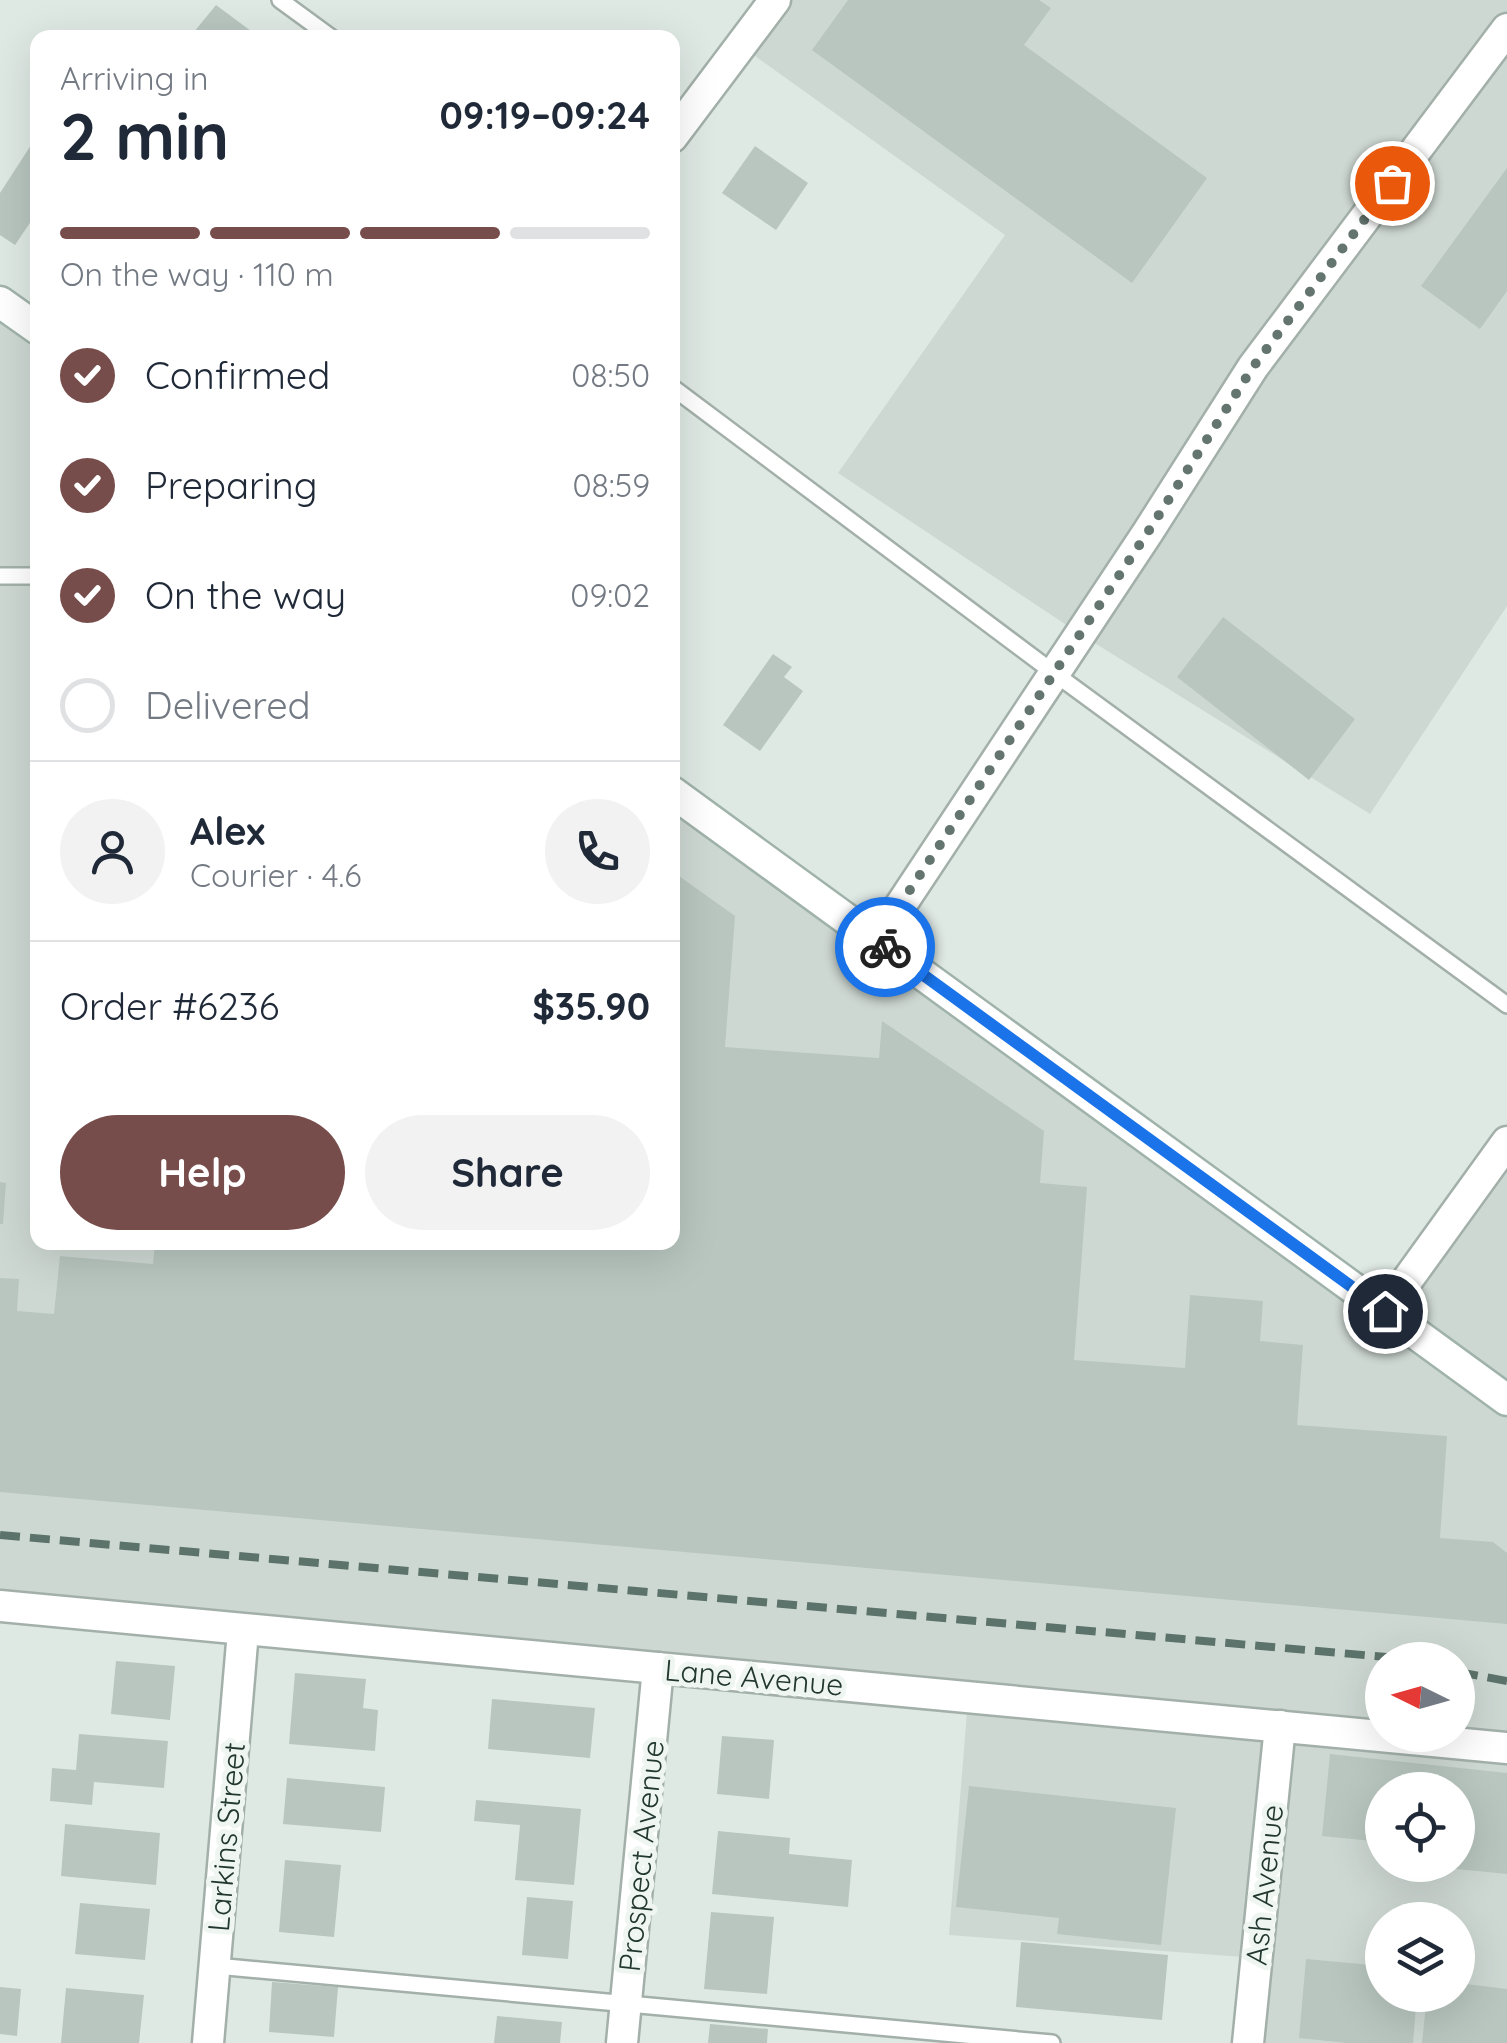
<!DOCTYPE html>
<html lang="en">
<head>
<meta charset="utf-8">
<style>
	:root { --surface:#fff; --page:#f2f2f3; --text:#1f2937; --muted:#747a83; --line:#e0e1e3; --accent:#774d4b }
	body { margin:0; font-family:Quicksand,sans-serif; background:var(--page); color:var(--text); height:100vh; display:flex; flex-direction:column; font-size:38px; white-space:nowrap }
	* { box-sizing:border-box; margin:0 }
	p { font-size:32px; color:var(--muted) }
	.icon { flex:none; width:55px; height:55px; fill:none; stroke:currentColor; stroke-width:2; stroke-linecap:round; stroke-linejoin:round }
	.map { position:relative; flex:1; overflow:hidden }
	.drawer { position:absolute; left:30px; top:30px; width:650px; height:1220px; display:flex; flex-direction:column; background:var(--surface); border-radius:20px; box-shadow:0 10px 40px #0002 }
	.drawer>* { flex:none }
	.needle { width:65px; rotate:275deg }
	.fabs { position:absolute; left:1365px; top:1642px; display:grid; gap:20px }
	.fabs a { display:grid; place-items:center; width:110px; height:110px; border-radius:50%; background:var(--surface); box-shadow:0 10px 40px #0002; font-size:50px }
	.pin { position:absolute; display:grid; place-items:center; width:85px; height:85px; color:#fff; margin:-42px; border:5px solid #fff; border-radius:50%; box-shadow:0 2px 10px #0007 }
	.courier { position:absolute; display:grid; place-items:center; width:100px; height:100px; margin:-50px; border:8px solid #1a73e8; border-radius:50%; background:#fff; color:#222; box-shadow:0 2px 12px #0007 }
	.overview em { font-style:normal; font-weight:700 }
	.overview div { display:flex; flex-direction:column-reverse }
	.overview { display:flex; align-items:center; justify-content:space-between; height:170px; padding:0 30px }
	h1 { font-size:65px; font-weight:700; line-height:75px }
	.bar { display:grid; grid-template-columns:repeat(4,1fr); gap:15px 10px; align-content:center; height:120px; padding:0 30px }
	.bar i { height:12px; border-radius:8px; background:var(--line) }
	.bar .on { background:var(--accent) }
	.bar p { grid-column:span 4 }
	.line { display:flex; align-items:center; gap:25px; padding:0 30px; border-top:2px solid var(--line) }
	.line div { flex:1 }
	.round { display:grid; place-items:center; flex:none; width:105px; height:105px; border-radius:52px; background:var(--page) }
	ol { padding:0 30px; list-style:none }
	li { display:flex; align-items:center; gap:30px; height:110px }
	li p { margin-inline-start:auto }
	li .icon { padding:10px; border-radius:50%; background:var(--accent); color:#fff; stroke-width:4 }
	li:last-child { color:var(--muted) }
	li i { width:55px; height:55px; border:5px solid var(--line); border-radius:50% }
	.button { display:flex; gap:20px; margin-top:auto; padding:20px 30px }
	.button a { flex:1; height:115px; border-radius:60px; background:var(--accent); color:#fff; font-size:40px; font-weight:700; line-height:115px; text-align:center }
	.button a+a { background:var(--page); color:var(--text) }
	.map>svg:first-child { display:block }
	.built { fill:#ced8d3; fill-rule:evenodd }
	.building { fill:#b8c6bf }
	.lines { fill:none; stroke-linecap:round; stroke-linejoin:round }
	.lane-casing { stroke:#a3b0aa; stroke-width:20 }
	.street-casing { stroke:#a3b0aa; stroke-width:35 }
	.secondary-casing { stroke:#a0b3ab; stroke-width:35 }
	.lane { stroke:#fff; stroke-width:15 }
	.street { stroke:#fff; stroke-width:30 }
	.secondary { stroke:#fff; stroke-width:30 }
	.rail { stroke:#5c736b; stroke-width:8; stroke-dasharray:20 10; stroke-linecap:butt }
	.done { stroke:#64756f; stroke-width:10; stroke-dasharray:0 18 }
	.route { stroke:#1a73e8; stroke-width:12 }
	.labels { text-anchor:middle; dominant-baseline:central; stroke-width:10; stroke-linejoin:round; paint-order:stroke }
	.street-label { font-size:30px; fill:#223730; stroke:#eff6f2 }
</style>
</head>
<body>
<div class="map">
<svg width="1507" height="2043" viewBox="0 0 1507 2043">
	<rect width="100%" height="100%" fill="#dfe9e4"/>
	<!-- built -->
	<g class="built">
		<path d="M775,0H1507V606L1370,814L1080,634L838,473L1005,235L741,46Z"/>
		<path d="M0,303L38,331V1242H672L673,793L1384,1310L1507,1142V2043H1248L1256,1958L949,1935L968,1699L0,1609ZM1382,1660H1458V1735H1382ZM1382,1790H1458V1865H1382ZM1382,1920H1458V1995H1382Z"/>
	</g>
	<!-- building -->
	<g class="building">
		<path d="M848,0H1039L1051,8L1024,45L1207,178L1132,283L812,50Z"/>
		<path d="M216,5L251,31L245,38H189Z"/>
		<path d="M33,142L38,145V211L15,245L0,235V193Z"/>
		<path d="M755,146L808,183L776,230L722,193Z"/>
		<path d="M1507,168V291L1480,329L1421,286Z"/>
		<path d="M1223,617L1355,719L1309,780L1177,677Z"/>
		<path d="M773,654L792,667L784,677L803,691L760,751L723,725Z"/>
		<path d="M672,871L735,916L725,1047L879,1058L882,1021L1044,1131L1040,1183L1087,1187L1074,1360L1185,1368L1190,1295L1263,1301L1260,1341L1303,1345L1297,1425L1447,1436L1440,1538L1493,1542L1507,1553V1624L0,1492V1278L19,1279L17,1311L54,1314L60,1256L153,1264L155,1242H672Z"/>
		<path d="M0,1182L6,1183L3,1224H0Z"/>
		<path d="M116,1661L175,1666L170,1720L111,1714Z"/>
		<path d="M295,1673L366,1679L363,1708L378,1710L375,1751L289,1744Z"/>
		<path d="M492,1699L595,1708L590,1758L488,1749Z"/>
		<path d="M79,1734L168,1741L164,1788L94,1782L92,1805L50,1801L52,1768L76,1770Z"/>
		<path d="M722,1736L774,1740L769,1799L717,1794Z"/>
		<path d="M1330,1754L1507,1773V1874L1446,1868V1865H1458V1790H1382V1842L1322,1836Z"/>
		<path d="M287,1778L385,1787L381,1832L283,1824Z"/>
		<path d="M969,1786L1176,1808L1161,1945L1057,1934L1059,1918L956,1907Z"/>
		<path d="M476,1800L581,1809L574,1885L515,1880L520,1825L474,1821Z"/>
		<path d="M65,1824L160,1833L156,1885L61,1876Z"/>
		<path d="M718,1831L790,1838L789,1854L852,1860L848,1907L712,1894Z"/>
		<path d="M285,1860L341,1865L334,1937L279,1932Z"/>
		<path d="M527,1897L573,1901L568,1959L522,1955Z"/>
		<path d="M80,1903L150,1909L145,1960L75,1954Z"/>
		<path d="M711,1912L774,1917L767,1994L704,1989Z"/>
		<path d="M1021,1942L1168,1955L1162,2020L1016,2007Z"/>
		<path d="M1306,1959L1382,1966V1995H1417L1413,2043H1347L1299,2038Z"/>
		<path d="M272,1982L338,1987L334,2037L269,2032Z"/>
		<path d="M1458,1983L1507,1989V2043H1422L1427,1995H1458Z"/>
		<path d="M0,1987L21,1989L17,2036L0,2034Z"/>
		<path d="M66,1988L144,1995L139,2043H61Z"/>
		<path d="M497,2016L562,2022L560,2043H494Z"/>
		<path d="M710,2024L768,2029L767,2043H708Z"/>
	</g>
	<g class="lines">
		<!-- lane casing -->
		<g class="lane-casing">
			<g id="lane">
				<path d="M280,0L332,38"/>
				<path d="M672,387L1054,673L1507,1005"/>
				<path d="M0,576H38"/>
				<path d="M216,1966L1052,2043"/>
			</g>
		</g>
		<!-- street casing -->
		<g class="street-casing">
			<g id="street">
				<path d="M672,137L775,0"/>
				<path d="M877,941L1148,532L1253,367L1507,29"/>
				<path d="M1385,1311L1507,1142"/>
				<path d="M0,1606L1507,1748"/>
				<path d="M208,2043L243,1631"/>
				<path d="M622,2043L658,1668"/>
				<path d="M1248,2043L1280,1726"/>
			</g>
		</g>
		<!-- secondary casing -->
		<g class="secondary-casing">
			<g id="secondary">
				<path d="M0,302L38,329"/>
				<path d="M672,792L1507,1400"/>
			</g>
		</g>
		<!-- lane -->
		<use href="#lane" class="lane"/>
		<!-- street -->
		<use href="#street" class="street"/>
		<!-- secondary -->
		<use href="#secondary" class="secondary"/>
		<!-- rail -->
		<g class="rail">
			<path d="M0,1535L1420,1660"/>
			<path d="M1458,1672L1507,1681"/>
		</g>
	</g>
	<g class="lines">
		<!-- done -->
		<path class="done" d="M885,947L876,941L1148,532L1253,367L1392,183"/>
		<!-- route -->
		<path class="route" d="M885,947L1385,1311"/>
	</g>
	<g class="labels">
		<!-- street labels -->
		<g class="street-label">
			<text transform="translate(754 1677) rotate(5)">Lane Avenue</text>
			<text transform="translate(226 1837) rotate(-85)">Larkins Street</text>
			<text transform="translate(641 1856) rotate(-84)">Prospect Avenue</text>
			<text transform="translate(1264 1885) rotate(-84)">Ash Avenue</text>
		</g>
	</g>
</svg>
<div class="fabs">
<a><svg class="needle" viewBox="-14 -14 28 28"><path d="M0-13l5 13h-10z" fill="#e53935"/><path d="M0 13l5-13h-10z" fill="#747a83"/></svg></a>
<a><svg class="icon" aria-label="locate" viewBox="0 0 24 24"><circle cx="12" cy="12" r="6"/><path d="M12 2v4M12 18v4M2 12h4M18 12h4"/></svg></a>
<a><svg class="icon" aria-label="layers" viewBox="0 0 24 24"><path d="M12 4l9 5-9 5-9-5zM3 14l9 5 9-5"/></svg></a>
</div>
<div class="pin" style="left:1392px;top:183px;background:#ea580c"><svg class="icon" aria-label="bag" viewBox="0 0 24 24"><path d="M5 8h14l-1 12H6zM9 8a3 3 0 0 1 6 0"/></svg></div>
<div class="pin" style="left:1385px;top:1311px;background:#1f2937"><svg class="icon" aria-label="home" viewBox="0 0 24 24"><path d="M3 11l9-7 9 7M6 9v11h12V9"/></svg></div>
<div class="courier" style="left:885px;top:947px"><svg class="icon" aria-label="bike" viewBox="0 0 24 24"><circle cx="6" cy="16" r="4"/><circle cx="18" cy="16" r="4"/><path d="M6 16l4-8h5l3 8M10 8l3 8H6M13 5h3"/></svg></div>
<section class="drawer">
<div class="overview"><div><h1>2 min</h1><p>Arriving in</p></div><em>09:19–09:24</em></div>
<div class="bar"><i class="on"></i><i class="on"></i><i class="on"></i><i></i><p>On the way · 110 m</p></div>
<ol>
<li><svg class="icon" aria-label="check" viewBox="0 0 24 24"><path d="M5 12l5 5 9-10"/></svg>Confirmed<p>08:50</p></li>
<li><svg class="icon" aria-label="check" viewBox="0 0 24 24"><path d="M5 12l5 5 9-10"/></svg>Preparing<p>08:59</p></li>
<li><svg class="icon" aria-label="check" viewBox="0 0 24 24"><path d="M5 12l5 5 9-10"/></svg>On the way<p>09:02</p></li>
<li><i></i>Delivered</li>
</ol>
<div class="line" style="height:180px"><a class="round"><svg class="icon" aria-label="person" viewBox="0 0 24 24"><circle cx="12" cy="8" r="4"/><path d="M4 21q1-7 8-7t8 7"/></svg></a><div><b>Alex</b><p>Courier · 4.6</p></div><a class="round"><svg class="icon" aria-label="phone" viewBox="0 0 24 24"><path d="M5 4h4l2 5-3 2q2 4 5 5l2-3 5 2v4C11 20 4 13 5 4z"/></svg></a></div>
<div class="line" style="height:130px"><div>Order #6236</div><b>$35.90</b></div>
<div class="button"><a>Help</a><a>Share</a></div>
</section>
</div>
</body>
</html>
